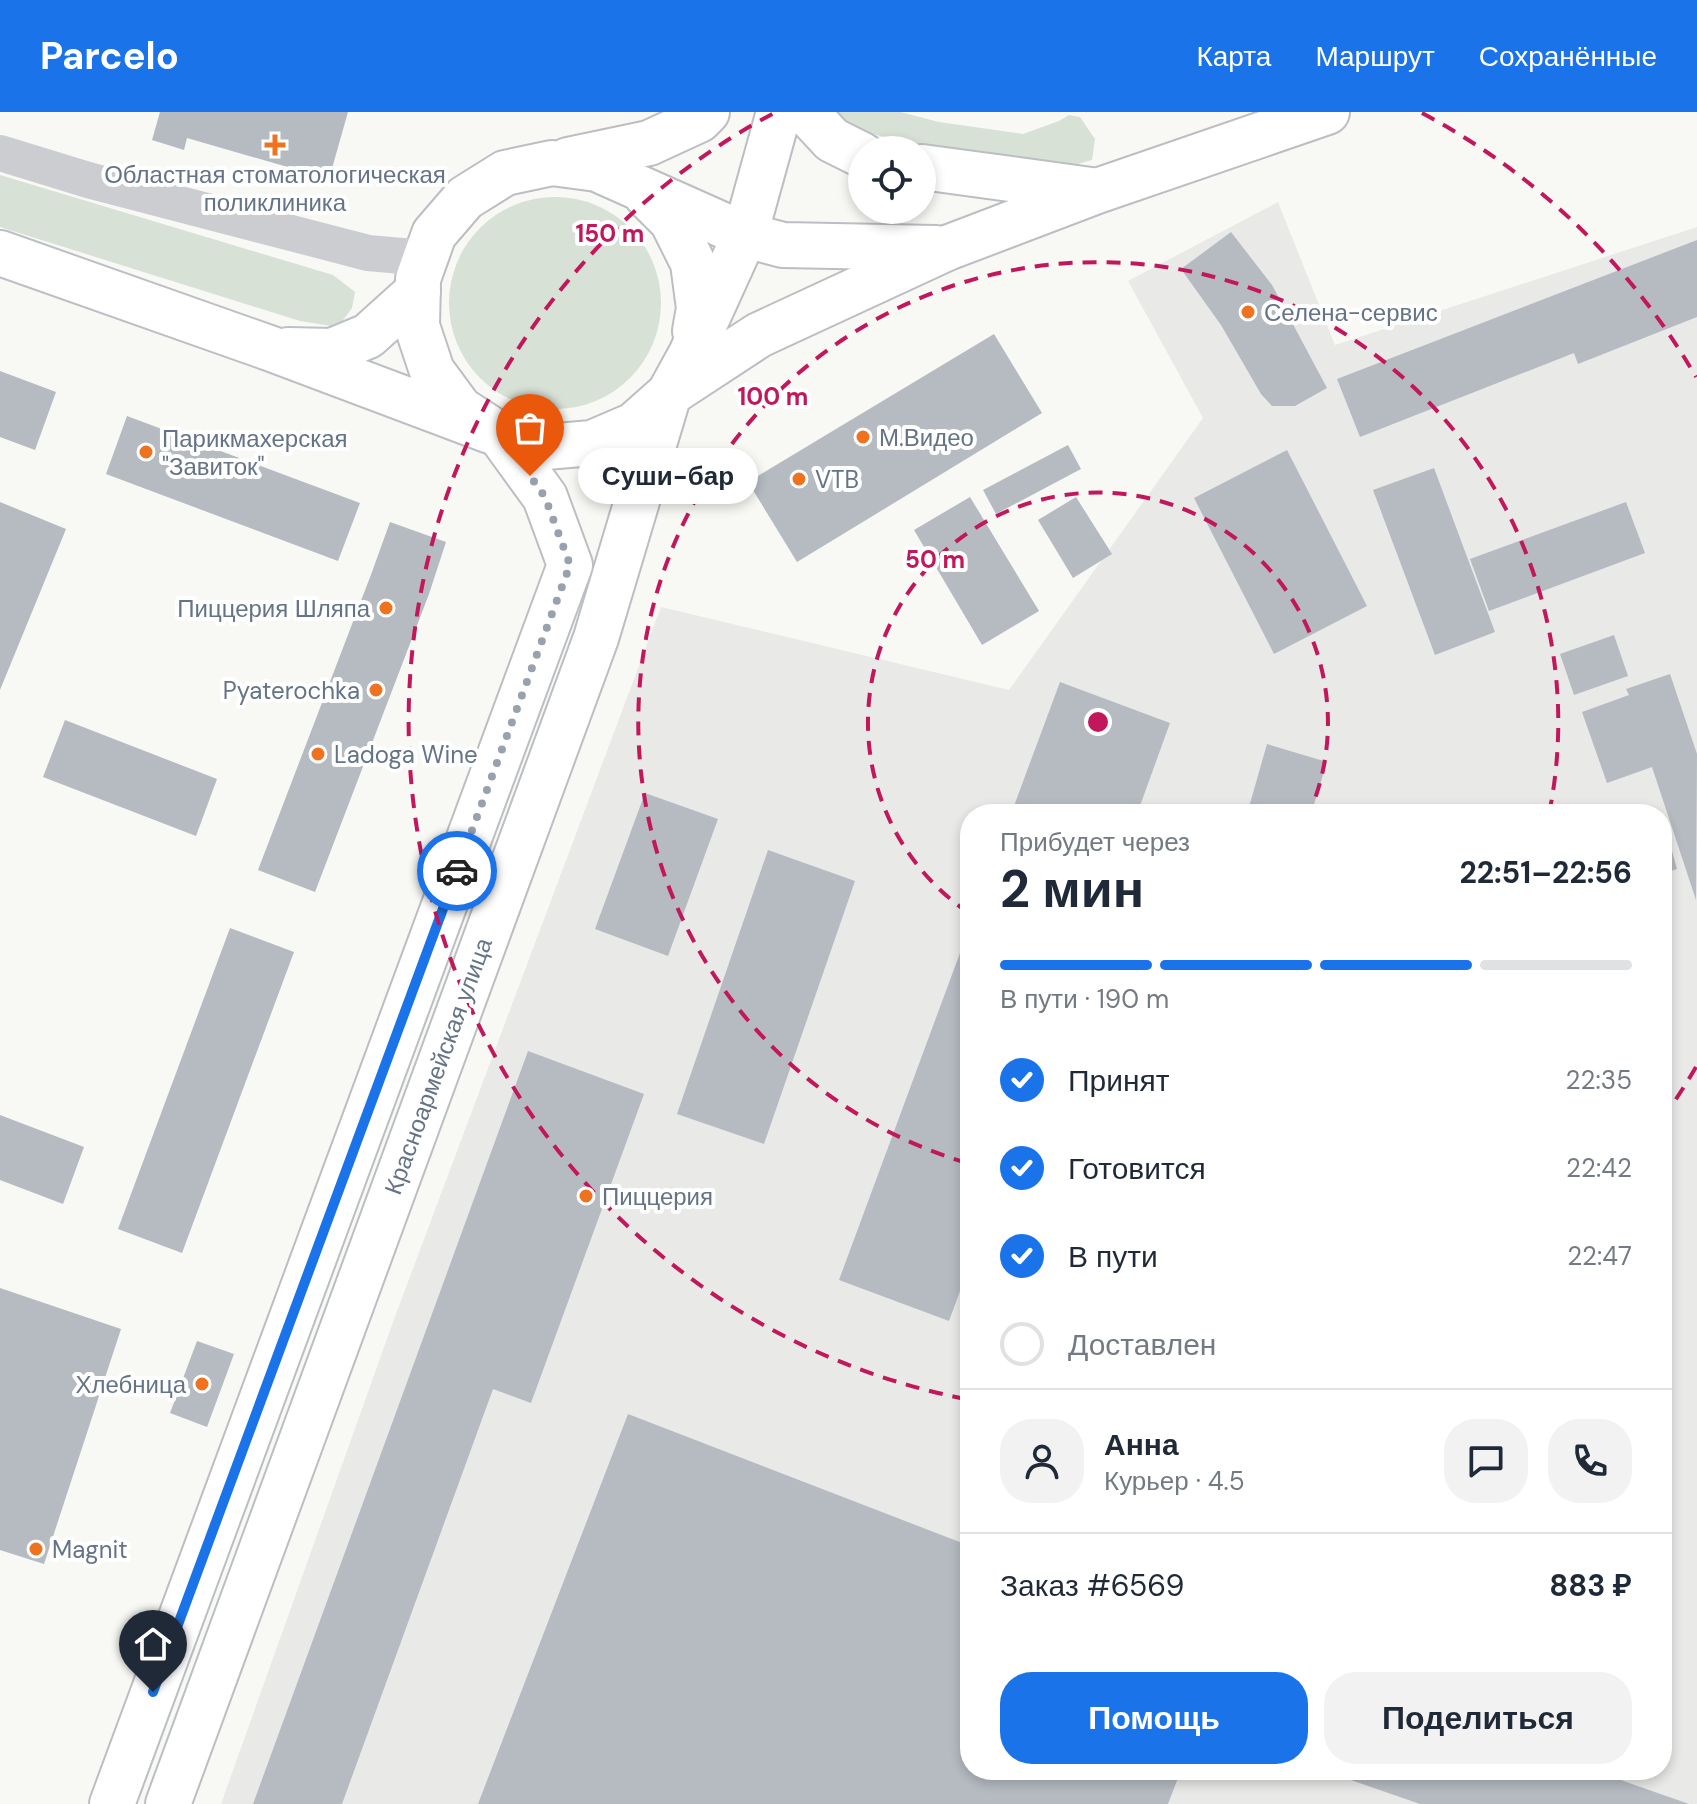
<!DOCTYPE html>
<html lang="ru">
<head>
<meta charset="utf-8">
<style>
	:root { --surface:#fff; --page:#f2f2f3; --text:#1f2937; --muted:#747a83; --line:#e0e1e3; --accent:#1a73e8 }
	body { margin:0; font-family:"DM Sans",sans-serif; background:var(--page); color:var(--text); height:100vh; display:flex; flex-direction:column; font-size:30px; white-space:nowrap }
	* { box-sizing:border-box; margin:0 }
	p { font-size:26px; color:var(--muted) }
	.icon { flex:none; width:44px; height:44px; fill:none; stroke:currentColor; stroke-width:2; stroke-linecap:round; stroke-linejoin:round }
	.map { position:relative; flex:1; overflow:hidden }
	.side { position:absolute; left:960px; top:692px; width:712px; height:976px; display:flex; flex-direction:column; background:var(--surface); border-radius:32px; box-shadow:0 4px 12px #0003 }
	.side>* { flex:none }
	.fabs { position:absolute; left:848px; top:24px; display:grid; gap:16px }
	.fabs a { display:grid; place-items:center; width:88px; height:88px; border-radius:50%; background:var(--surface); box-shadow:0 4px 12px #0003; font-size:40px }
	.pin { position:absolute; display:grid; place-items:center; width:68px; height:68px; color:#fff; margin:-82px -34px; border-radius:50% 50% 50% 0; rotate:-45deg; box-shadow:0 0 8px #0007 }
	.pin .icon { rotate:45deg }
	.courier { position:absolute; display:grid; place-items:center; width:80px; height:80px; margin:-40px; border:6px solid #1a73e8; border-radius:50%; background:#fff; color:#222; box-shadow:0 2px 10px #0007 }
	.bubble { position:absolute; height:56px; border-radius:28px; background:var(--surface); box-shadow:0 4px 12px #0003; font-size:26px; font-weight:700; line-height:56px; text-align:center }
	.headline em { font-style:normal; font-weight:700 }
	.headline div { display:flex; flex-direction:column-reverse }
	.headline { display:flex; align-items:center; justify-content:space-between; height:136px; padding:0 40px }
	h1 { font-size:52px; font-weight:700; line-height:60px }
	.bar { display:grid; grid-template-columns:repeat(4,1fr); gap:12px 8px; align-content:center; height:96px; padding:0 40px }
	.bar i { height:10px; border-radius:6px; background:var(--line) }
	.bar .on { background:var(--accent) }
	.bar p { grid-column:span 4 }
	.line { display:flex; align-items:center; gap:20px; padding:0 40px; border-top:2px solid var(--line) }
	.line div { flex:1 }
	.round { display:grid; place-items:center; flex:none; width:84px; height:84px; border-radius:32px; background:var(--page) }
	ol { padding:0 40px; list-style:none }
	li { display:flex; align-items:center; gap:24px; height:88px }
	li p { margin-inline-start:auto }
	li .icon { padding:8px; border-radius:50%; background:var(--accent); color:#fff; stroke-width:4 }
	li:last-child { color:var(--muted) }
	li i { width:44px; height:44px; border:4px solid var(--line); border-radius:50% }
	.primary-button { display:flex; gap:16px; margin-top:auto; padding:16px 40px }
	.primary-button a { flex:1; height:92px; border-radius:32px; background:var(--accent); color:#fff; font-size:32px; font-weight:700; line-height:92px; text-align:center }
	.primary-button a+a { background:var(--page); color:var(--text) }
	header { display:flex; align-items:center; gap:48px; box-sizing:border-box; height:112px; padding:0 40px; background:var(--accent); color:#fff }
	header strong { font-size:38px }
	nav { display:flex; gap:44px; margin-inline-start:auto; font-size:28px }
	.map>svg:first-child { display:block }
	.built { fill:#e9e9e8; fill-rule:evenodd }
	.green { fill:#d8e1d6 }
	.building { fill:#b5bbc1 }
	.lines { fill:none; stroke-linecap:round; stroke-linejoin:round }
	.secondary-casing { stroke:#bcc0c5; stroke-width:48 }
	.primary-casing { stroke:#bbbec2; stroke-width:48 }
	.minor { stroke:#cbcdd1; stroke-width:36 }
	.secondary { stroke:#fff; stroke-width:44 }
	.primary { stroke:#fff; stroke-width:44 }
	.done { stroke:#98a2ae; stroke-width:8; stroke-dasharray:0 14.4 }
	.route { stroke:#1a73e8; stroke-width:10 }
	.ring { fill:none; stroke:#c2185b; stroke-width:4; stroke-dasharray:14 10 }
	.poi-dot { fill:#ef721e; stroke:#fff; stroke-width:3 }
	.labels { text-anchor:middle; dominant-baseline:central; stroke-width:8; stroke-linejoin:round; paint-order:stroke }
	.poi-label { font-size:24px; fill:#657388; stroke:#fff; text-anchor:start }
	.street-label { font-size:24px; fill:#657388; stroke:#fff }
	.centre { fill:#c2185b; stroke:#fff; stroke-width:4 }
	.ring-label { font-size:24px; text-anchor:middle; font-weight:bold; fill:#c2185b; stroke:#fff; stroke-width:8; stroke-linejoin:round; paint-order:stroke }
</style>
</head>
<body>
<header>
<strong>Parcelo</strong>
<nav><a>Карта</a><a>Маршрут</a><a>Сохранённые</a></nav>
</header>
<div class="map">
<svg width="1697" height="1692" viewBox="0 0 1697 1692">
	<rect width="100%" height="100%" fill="#f8f8f5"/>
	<!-- built -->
	<path class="built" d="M1278,90L1335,233L1697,115V1692H221L393,1210L661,495L1009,578L1203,306L1128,169ZM970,702H1662V1658H970Z"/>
	<!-- green -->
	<g class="green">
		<path d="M821,0H900L939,10L1023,22L1059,9L1069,3L1080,5L1095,27L1092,48L1067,55L988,52L865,20Z"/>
		<path d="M0,63L333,163L355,180L352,196L338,215L300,209L0,115Z"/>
		<circle cx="555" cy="191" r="106"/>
	</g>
	<!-- building -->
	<g class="building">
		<path d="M160,0H348L329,67L187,26L184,38L152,28Z"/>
		<path d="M1231,120L1272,173L1327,276L1295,294H1272L1261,282L1221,213L1181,157Z"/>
		<path d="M1697,128V205L1578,252L1574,241L1360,325L1337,267Z"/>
		<path d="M994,222L1042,301L797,450L748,370Z"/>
		<path d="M0,259L56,280L35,338L0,325Z"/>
		<path d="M127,304L360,391L338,449L106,362Z"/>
		<path d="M1068,333L1081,357L996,402L983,378Z"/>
		<path d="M1287,338L1367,494L1274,542L1194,386Z"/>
		<path d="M1434,356L1495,520L1435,543L1373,378Z"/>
		<path d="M970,385L1039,499L982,533L914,418Z"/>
		<path d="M1076,385L1112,442L1073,466L1038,408Z"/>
		<path d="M0,390L66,417L0,578Z"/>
		<path d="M1626,390L1645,441L1489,499L1470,447Z"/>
		<path d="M390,410L446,430L429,482L315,780L258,758L372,460Z"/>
		<path d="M1614,523L1628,564L1574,583L1560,542Z"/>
		<path d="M1670,562L1697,642L1696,788L1652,655L1607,671L1582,600L1629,583L1626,577Z"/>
		<path d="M1060,570L1170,611L1137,702H1011Z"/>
		<path d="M65,608L217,667L196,724L43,665Z"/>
		<path d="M1267,632L1327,650L1311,702H1247Z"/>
		<path d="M645,681L718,707L668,844L595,817Z"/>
		<path d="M1665,714L1677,757L1662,762V715Z"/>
		<path d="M768,738L855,769L764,1032L677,1002Z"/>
		<path d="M970,814V1152L949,1209L839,1168Z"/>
		<path d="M230,816L294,840L182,1141L118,1117Z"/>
		<path d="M528,939L644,982L531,1291L493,1277L342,1692H253Z"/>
		<path d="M0,1003L84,1035L63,1092L0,1068Z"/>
		<path d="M0,1176L121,1217L44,1452L0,1438Z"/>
		<path d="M197,1229L234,1242L207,1315L170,1301Z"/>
		<path d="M628,1302L970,1434V1658H1181L1168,1692H478Z"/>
		<path d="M1322,1658H1592L1689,1692H1420Z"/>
	</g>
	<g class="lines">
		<!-- secondary casing -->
		<g class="secondary-casing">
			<g id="secondary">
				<path d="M0,141L272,237L490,319"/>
				<path d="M288,238L332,239L368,224L418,179"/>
			</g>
		</g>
		<!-- primary casing -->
		<g class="primary-casing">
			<g id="primary">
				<path d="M779,0L745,123L691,242L669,282L634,313L592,331L546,335L500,323L460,297L432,259L417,214L418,167L434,122L465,86L505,61L552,51L597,57L745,123L783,133L936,136"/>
				<path d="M806,0L832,28L862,43"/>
				<path d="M568,48L649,31L699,8L707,0"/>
				<path d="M922,55L1091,78"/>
				<path d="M647,84L672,109L693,151L699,196L695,219"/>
				<path d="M112,1692L570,453L545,385L500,323"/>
				<path d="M168,1692L596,526L669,282L759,223L947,136L1097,79L1327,0"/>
			</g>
		</g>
		<!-- minor -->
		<path class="minor" d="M0,41L88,68L368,141L425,146"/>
		<!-- secondary -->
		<use href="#secondary" class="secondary"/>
		<!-- primary -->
		<use href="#primary" class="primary"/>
	</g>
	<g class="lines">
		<!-- done -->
		<path class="done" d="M457,759L570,453L545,385L530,364"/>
		<!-- route -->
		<path class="route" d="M153,1580L457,759"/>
	</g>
	<!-- distance rings -->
	<g class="ring">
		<path d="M969 801A230 230 0 1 1 1309 702"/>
		<path d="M967 1051A460 460 0 1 1 1549 702"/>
		<path d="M1696 955A690 690 0 0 1 1663 1006M966 1287A690 690 0 0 1 774 1M1422 1A690 690 0 0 1 1696 265"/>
	</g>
	<!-- markers -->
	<g class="poi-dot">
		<path d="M271 21h8v8h8v8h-8v8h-8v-8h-8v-8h8z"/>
		<circle cx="1248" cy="200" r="8"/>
		<circle cx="863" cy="325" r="8"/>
		<circle cx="146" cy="340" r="8"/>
		<circle cx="799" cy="367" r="8"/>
		<circle cx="386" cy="496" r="8"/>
		<circle cx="376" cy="578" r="8"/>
		<circle cx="318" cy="642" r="8"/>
		<circle cx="586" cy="1084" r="8"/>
		<circle cx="202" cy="1272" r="8"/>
		<circle cx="36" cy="1437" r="8"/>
	</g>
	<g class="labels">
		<!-- poi labels -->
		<g class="poi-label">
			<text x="275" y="62" text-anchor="middle">Областная стоматологическая<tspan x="275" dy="28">поликлиника</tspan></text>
			<text x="1264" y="200">Селена-сервис</text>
			<text x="879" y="325">М.Видео</text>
			<text x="162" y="326">Парикмахерская<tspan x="162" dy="28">"Завиток"</tspan></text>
			<text x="815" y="367">VTB</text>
			<text x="370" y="496" text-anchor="end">Пиццерия Шляпа</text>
			<text x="360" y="578" text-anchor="end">Pyaterochka</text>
			<text x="334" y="642">Ladoga Wine</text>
			<text x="602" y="1084">Пиццерия</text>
			<text x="186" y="1272" text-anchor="end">Хлебница</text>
			<text x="52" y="1437">Magnit</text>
		</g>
		<!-- street labels -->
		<g class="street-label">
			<text transform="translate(438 954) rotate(-70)">Красноармейская улица</text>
		</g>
	</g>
	<circle cx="1098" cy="610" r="12" class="centre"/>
	<g class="ring-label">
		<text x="610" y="130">150 m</text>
		<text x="773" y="293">100 m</text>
		<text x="935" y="456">50 m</text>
	</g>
</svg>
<div class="fabs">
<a><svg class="icon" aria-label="locate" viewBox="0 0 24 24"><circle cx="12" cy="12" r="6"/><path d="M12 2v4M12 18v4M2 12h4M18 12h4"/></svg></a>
</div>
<div class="pin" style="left:530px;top:364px;background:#ea580c"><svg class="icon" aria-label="bag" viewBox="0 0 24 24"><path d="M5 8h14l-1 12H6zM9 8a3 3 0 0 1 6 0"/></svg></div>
<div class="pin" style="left:153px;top:1580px;background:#1f2937"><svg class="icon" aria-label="home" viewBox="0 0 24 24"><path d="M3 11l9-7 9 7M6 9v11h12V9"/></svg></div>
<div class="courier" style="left:457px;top:759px"><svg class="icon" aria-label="car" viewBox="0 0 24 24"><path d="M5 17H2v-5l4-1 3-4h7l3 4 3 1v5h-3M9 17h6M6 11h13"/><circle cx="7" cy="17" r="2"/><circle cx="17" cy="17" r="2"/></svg></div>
<div class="bubble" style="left:578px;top:336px;width:180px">Суши-бар</div>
<section class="side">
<div class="headline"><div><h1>2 мин</h1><p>Прибудет через</p></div><em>22:51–22:56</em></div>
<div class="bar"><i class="on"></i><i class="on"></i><i class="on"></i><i></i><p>В пути · 190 m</p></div>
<ol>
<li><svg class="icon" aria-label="check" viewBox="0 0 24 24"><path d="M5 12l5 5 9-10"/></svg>Принят<p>22:35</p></li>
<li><svg class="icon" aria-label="check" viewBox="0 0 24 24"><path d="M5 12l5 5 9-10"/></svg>Готовится<p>22:42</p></li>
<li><svg class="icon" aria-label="check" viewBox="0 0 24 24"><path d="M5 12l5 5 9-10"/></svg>В пути<p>22:47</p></li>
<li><i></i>Доставлен</li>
</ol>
<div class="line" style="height:144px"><a class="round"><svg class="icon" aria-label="person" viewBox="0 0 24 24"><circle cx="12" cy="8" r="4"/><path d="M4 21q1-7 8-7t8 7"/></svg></a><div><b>Анна</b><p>Курьер · 4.5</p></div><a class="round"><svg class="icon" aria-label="chat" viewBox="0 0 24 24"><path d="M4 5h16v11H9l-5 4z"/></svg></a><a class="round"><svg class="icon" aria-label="phone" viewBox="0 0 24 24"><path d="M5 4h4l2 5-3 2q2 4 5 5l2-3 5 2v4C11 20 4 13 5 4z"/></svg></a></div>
<div class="line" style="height:104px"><div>Заказ #6569</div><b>883 ₽</b></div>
<div class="primary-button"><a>Помощь</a><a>Поделиться</a></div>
</section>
</div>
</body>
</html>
